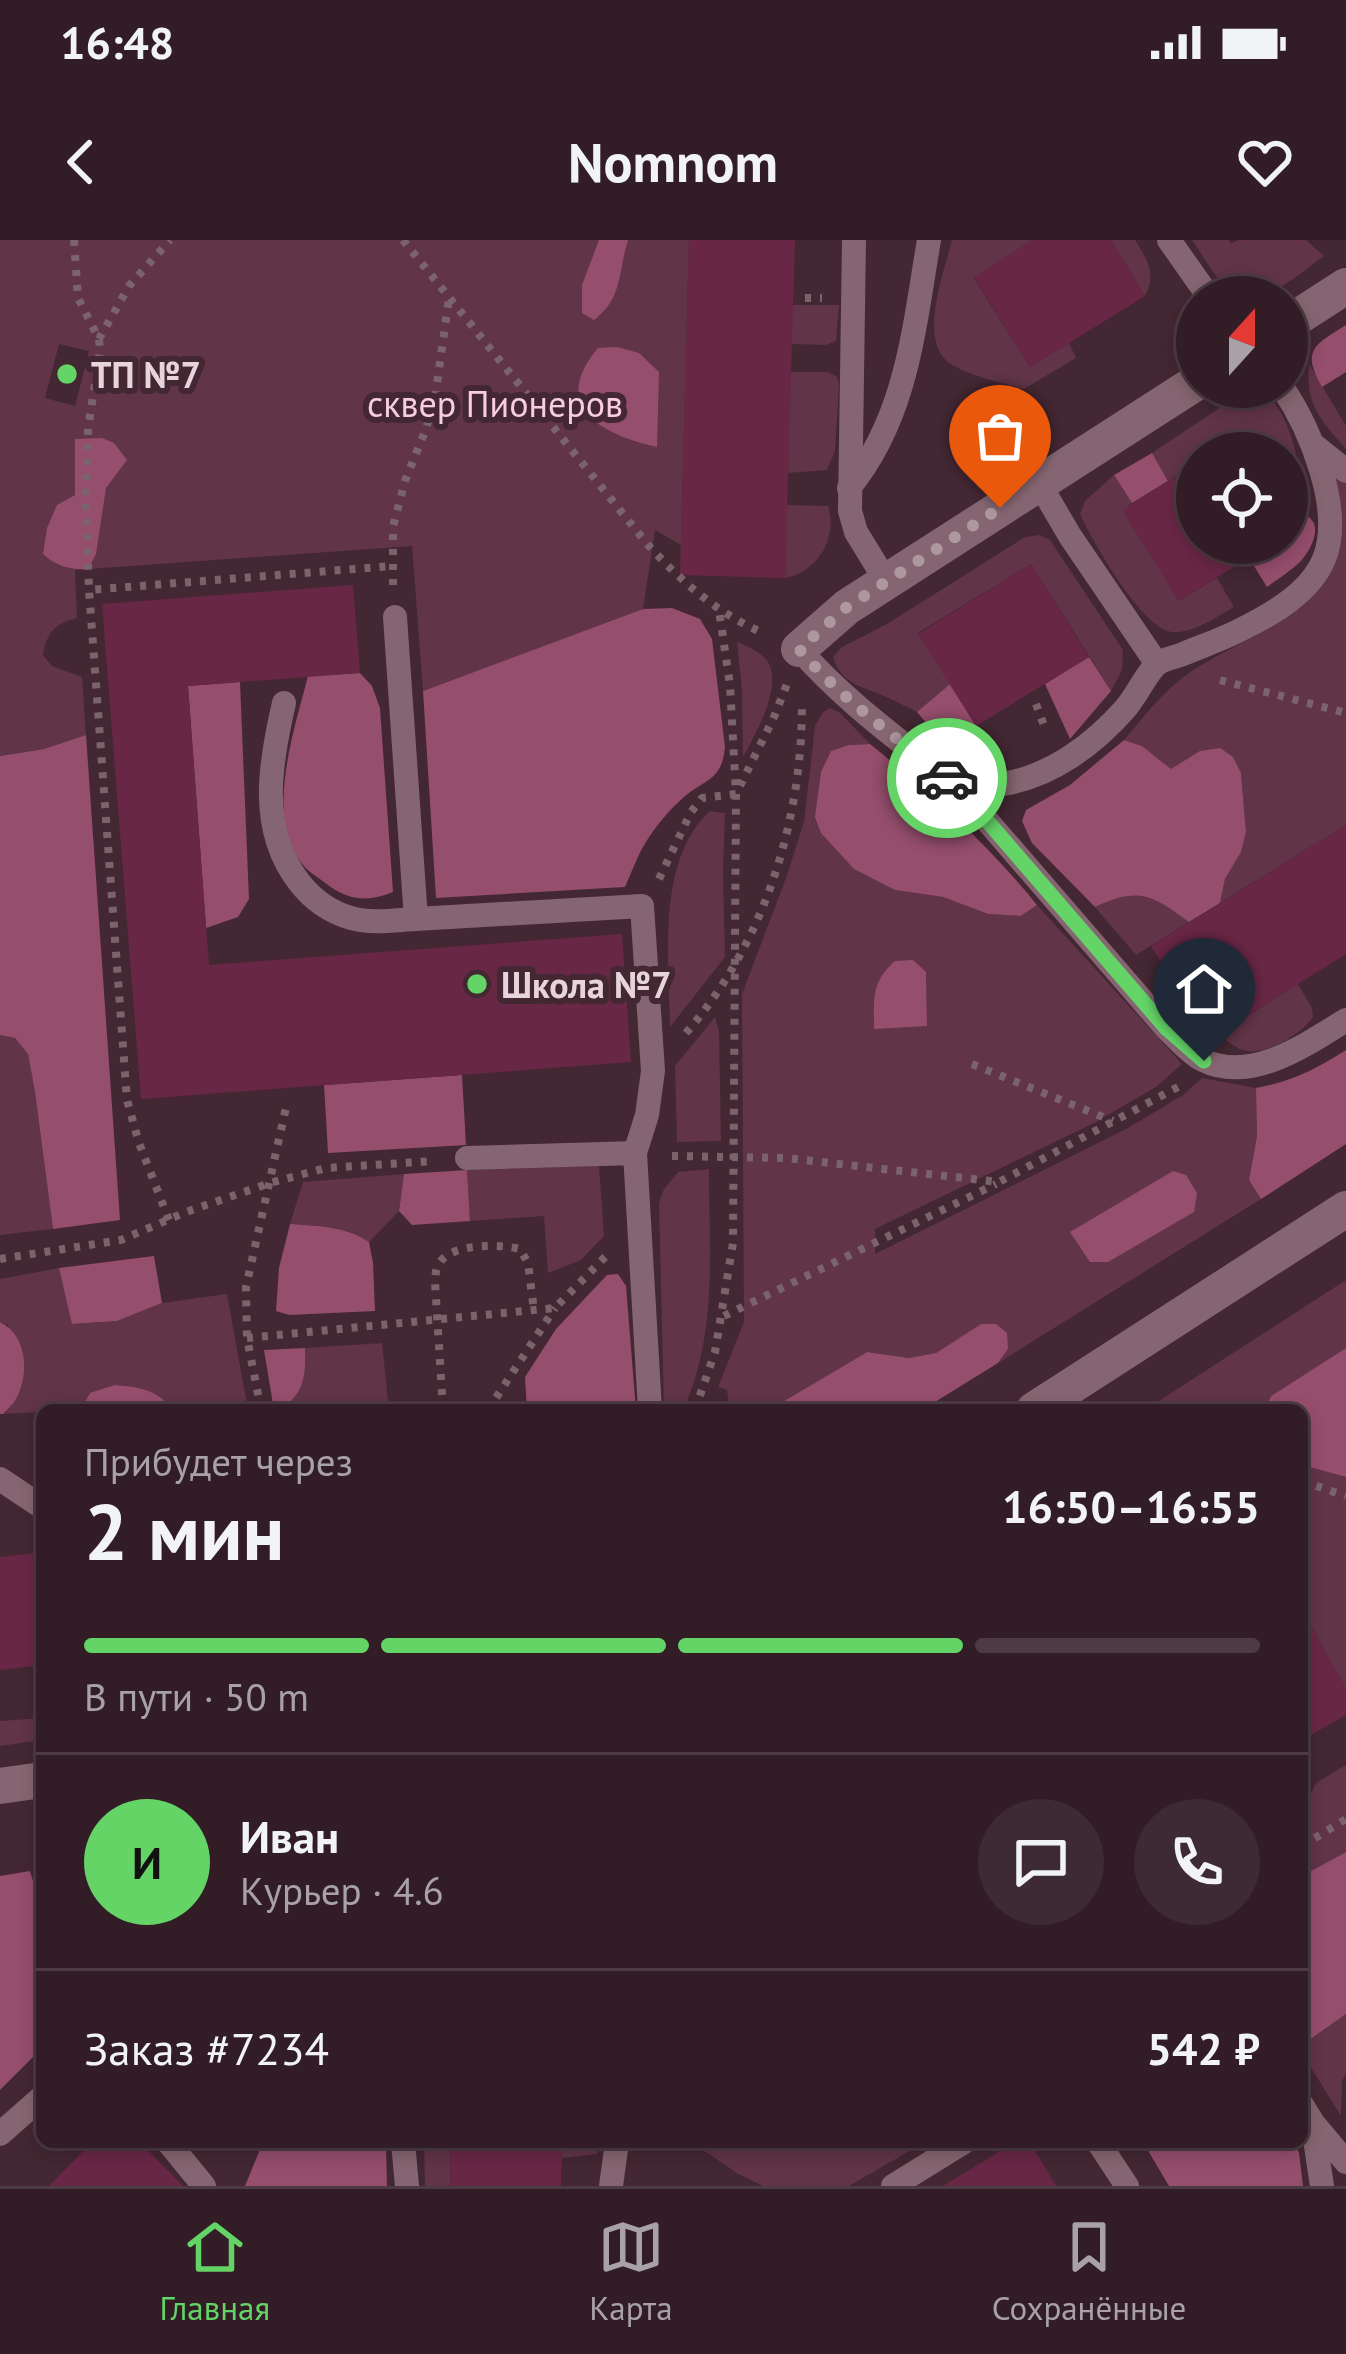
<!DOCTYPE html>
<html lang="ru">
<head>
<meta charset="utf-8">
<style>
	:root { --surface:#321d26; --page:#3d2a32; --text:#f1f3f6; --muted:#a8a2a7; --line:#4d3b43; --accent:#64d467 }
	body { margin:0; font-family:"PT Sans",sans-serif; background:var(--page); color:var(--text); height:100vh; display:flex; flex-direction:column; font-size:45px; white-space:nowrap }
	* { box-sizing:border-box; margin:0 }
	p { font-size:39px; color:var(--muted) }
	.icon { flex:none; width:66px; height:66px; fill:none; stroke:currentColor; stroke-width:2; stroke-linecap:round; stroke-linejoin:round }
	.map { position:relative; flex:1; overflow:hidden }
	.side { position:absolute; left:36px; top:1164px; width:1272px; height:744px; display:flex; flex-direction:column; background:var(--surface); border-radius:18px; box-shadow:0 6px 18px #0003,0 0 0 3px var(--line) }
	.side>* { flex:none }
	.needle { width:78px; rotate:21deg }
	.controls { position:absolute; left:1176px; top:36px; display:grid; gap:24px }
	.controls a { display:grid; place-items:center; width:132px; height:132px; border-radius:50%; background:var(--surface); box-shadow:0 6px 18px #0003,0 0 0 3px var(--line); font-size:60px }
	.pin { position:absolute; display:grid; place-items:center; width:102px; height:102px; color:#fff; margin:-123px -51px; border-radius:50% 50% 50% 0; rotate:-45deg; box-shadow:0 0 12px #0007 }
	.pin .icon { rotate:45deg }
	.courier { position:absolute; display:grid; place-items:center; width:120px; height:120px; margin:-60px; border:9px solid #64d467; border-radius:50%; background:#fff; color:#222; box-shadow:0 3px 15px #0007 }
	.overview em { font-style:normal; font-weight:700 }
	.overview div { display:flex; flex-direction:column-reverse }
	.overview { display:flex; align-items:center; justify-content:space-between; height:204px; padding:0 48px }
	h1 { font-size:78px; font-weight:700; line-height:90px }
	.bar { display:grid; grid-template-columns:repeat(4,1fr); gap:18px 12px; align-content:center; height:144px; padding:0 48px }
	.bar i { height:15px; border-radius:9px; background:var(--line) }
	.bar .current { background:var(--accent) }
	.bar p { grid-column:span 4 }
	.line { display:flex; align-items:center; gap:30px; padding:0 48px; border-top:3px solid var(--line) }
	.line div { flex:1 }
	.round { display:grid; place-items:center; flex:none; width:126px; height:126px; border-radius:63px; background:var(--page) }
	.status { display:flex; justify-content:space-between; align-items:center; height:84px; padding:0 60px; background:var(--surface); direction:ltr }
	.status svg { height:33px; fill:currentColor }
	header { display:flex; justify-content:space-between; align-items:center; height:156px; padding:0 48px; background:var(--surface); font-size:54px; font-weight:700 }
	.dock { display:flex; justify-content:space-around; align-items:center; height:168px; border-top:3px solid var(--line); background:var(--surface); font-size:33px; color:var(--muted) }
	.dock a { display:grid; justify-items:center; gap:6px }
	.dock .current { color:var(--accent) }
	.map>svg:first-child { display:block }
	.green { fill:#613447; fill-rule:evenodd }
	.forest { fill:#954e6c }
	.building { fill:#692746 }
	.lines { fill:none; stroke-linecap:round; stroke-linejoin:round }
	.path { stroke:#7b636c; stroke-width:8; stroke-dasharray:6 9; stroke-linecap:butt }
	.lane { stroke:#856571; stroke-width:24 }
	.street { stroke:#856571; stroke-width:36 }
	.secondary { stroke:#856571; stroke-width:36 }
	.done { stroke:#ae98a0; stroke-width:12; stroke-dasharray:0 21.6 }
	.route { stroke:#64d467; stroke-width:15 }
	.poi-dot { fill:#64d467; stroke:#432732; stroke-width:4.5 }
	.labels { text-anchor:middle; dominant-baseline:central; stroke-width:12; stroke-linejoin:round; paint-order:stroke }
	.poi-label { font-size:36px; font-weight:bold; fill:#e7d5db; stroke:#432732; text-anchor:start }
	.park-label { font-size:36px; fill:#f8cddd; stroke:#432732 }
</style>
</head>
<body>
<div class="status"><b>16:48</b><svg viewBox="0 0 49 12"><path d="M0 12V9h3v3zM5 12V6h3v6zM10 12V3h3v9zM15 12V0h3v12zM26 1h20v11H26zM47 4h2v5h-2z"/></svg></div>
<header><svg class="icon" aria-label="back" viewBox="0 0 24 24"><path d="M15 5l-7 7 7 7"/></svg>Nomnom<svg class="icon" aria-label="heart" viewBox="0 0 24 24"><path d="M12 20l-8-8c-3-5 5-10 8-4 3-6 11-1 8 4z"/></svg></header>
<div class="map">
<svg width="1346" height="1946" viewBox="0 0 1346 1946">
	<rect width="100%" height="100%" fill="#432732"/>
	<!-- green -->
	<g class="green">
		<path d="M0,0H689L681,305L655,290L643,369L423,451L412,306L75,330L77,378C55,384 47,392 43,415L52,426L82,437L86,495L44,509L0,516ZM59,104L89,111L75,166L45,158Z"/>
		<path d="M952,0H1033L974,38L1030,127L1069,103L1076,118L1024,149C1001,142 972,137 952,125C916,103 944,33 952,0Z"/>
		<path d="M1111,0H1135C1147,19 1157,34 1145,56Z"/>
		<path d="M1192,0H1229L1231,4L1238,0H1306L1324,16C1298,34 1260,73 1228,48C1213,36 1203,15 1192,0Z"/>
		<path d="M792,65H839L836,101L826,105L791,104Z"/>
		<path d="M1309,124L1346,186V209C1321,180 1305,165 1309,124Z"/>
		<path d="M790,132H828L837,137L839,145L835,211L827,230L788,233Z"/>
		<path d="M1257,149C1295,167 1300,237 1306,274L1296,273L1287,276V213H1244L1235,199L1213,213H1197V223L1168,241L1152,213L1242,153Z"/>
		<path d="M1114,235L1132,263L1123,271L1179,361L1217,338L1234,367C1216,377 1193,394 1172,392C1143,390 1092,301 1080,274L1085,261Z"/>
		<path d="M1338,236L1346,242V585L1220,663L1225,639L1241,612L1246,592L1241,533L1171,529L1142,506L1124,500C1142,479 1159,456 1181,439C1226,403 1313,382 1334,324C1340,309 1332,260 1331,241Z"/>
		<path d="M787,265L828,266C838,297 818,332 785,338Z"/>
		<path d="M1040,295L1050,300L1123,410L1122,430L1111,451L1031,324L918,393L950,444L917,472C905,466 892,459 879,454C857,445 841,442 833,417L842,407L887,384L1025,297Z"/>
		<path d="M737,402C748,407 763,412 769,424C781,449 756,494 743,517L742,451Z"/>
		<path d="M830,468L839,472L870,504L849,505L895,650L943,657L988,674L1021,676L1037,665L1182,824L1156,847L1094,883L875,989V1014L1128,888L1183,855L1202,838L1256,848L1257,896L1249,940L1261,959L998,1123L1008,1109L981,1084L936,1113L909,1118L867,1112L769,1170H730L727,1150L718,1147L744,1082L742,754L786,638L804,582L815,486L823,472ZM895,721L926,733L927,785Z"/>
		<path d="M710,571L725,573L723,632L725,717L670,787C669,721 656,620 710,571Z"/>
		<path d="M1140,654L1161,661L1189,682L1136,715L1095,667L1118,655Z"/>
		<path d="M1298,744L1312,768L1313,777C1302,794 1264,817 1243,810C1234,807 1225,799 1218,794Z"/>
		<path d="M715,777L719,792L721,901L677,902L675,826Z"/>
		<path d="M0,795L15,798L28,814L35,852L53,989L0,995Z"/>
		<path d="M599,926L604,996L581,1020L548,1033L544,976L470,981L467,930Z"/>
		<path d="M709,929C709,1010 718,1095 683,1170H664L659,963L664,949L678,932Z"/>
		<path d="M404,934L399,971L369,1002C346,986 317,986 290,984L303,942Z"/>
		<path d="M59,1028L73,1084L117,1081L162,1063L227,1054L248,1170H171L166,1161L90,1153L80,1170H42V1172L3,1174L16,1160L8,1085L0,1082V1039Z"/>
		<path d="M1346,1040V1108L1271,1156L1265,1170H1145Z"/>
		<path d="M382,1103L389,1170H275C300,1161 306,1131 305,1108Z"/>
		<path d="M1302,1225L1346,1237V1449L1302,1370Z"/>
		<path d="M42,1478V1500L0,1506V1481Z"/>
		<path d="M1346,1525V1612L1302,1636V1573L1316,1543Z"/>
		<path d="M1346,1774V1833L1342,1841L1341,1876L1302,1813V1805Z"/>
		<path d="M424,1902H451L450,1946H425Z"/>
		<path d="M562,1902H601L597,1914L562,1918Z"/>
		<path d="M691,1902H925L849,1946H763L737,1933Z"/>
	</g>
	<!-- forest -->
	<g class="forest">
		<path d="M599,0H628C618,32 623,58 594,80L582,73V45Z"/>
		<path d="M1346,85V132L1322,147C1301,110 1314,105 1346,85Z"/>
		<path d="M617,107L639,113L659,132L657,207C603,195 548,167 598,108Z"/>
		<path d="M102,198L114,203L127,220L106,248L96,314L88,329C70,330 56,326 43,314L47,288L57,265L75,255V199Z"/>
		<path d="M1152,213L1168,241L1132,263L1114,235Z"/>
		<path d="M1296,272C1326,277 1315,304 1301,321C1291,331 1278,339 1267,347L1249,318L1274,303H1287V295L1292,291L1287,276Z"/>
		<path d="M672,368L700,379L712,399L725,507C722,540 707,538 684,557C671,568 655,587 646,602C637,616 632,632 625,647L436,658L423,451L643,369Z"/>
		<path d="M1089,417L1111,451L1070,499L1045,444Z"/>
		<path d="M360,433L372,446L380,468L393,652C367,663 346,660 324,642C317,637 308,631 303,625C263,579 295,488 308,436Z"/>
		<path d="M240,442L249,659L238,677L206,688L188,446Z"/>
		<path d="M950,444L976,486L954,502L934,492L917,472Z"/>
		<path d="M86,495L120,980L53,989L35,852L28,814L15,798L0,795V516L44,509Z"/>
		<path d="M1124,500L1142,506L1171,529L1200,511L1220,508L1233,517L1241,533L1246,592L1241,612L1225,639L1220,663L1189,682C1153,655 1138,646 1095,667L1032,603L1022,581L1026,570L1070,545Z"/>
		<path d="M870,504C931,553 988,604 1037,665L1021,676L988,674L943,657L895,650L854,629L821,593L815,577L821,532L831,511L849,505Z"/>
		<path d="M913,720L926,732L927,786L874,789C874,759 871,742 895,721Z"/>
		<path d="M1346,810V904L1261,959L1249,940L1257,896L1256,848C1291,842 1316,829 1346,810Z"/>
		<path d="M462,835L466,905L328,913L324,845Z"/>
		<path d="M467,930L470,981L412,985L399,971L404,934Z"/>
		<path d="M1173,931L1186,935L1197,953L1194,972L1108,1022H1090L1070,992Z"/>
		<path d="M290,984C317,986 346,986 369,1002L373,1023L375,1071L289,1075L276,1071L279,1028Z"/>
		<path d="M154,1016L162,1063L117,1081L72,1084L59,1028Z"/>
		<path d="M618,1034L626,1046L636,1170H527L525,1137L556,1089L607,1035Z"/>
		<path d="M0,1082C27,1095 30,1134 16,1159C13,1165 7,1169 3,1174H0Z"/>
		<path d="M981,1084H996L1007,1093L1008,1109L998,1123L922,1170H769L867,1112L909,1118L936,1113Z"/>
		<path d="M305,1108C306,1136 304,1160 274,1170L264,1110Z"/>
		<path d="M1346,1108V1237L1302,1225V1170H1265L1271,1156Z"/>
		<path d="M115,1145C137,1147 159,1149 171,1170H80L90,1153Z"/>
		<path d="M1346,1612V1774L1302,1805V1636Z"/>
		<path d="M30,1631L42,1672V1808L0,1850V1636Z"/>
		<path d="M263,1902H381L386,1908L387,1946H245Z"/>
		<path d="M1143,1902H1294L1299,1913L1303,1946H1169Z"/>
	</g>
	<!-- building -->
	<g class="building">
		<path d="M689,0H795L785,338L680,335Z"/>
		<path d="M1033,0H1111L1145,56L1030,127L974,37Z"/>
		<path d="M1197,223V303H1273L1179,361L1122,270Z"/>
		<path d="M1031,324L1089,417L976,486L918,394Z"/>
		<path d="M353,345L360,433L188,446L209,725L622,694L631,822L141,859L102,364Z"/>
		<path d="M1346,585V714L1209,799L1151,706Z"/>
		<path d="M37,1313L42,1357V1425L0,1430V1317Z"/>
		<path d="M1302,1370L1346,1449V1475L1302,1500Z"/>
		<path d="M92,1902H140L183,1946H49Z"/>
		<path d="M451,1902H562L561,1946H450Z"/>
		<path d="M1015,1902H1030L1056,1946H943Z"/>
	</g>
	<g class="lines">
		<!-- path -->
		<g class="path">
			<path d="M74,0L78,58L99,99L100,112L88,188L86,263L89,350"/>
			<path d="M403,0L648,305C683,343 717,373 765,394"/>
			<path d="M805,58H822"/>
			<path d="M99,99L129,46L170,0"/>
			<path d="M393,345V287L405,241L426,189L435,158L449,58"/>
			<path d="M1220,440L1346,473"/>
			<path d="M1036,464L1046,491"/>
			<path d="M659,639L691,572L702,558L736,554L730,445L719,370"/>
			<path d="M686,793C764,703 802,583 802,464"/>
			<path d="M972,824L1113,881"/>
			<path d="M672,916L786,918L999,942L1178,847"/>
			<path d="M169,980L139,903L127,860L89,350L392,326"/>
			<path d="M0,1019L121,1000L186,972L270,943L326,928L434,921"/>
			<path d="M724,1076L996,944"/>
			<path d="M247,1098L555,1068L606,1016"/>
			<path d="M261,1170L247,1098L246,1047L287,863"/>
			<path d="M443,1170L435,1042C436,1034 435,1029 440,1022C454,1003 500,1004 520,1009L528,1023L534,1071"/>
			<path d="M488,1170L555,1068"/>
			<path d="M695,1170L715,1112L733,1003L736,554L774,477L787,444"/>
			<path d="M1302,1241L1346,1256"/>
			<path d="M1302,1606L1346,1579"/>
		</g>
		<!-- lane -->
		<g class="lane">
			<path d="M854,0L850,271L856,292L886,341"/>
			<path d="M1169,0L1209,57"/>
			<path d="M1315,206L1346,231"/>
			<path d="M1039,243L1070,296L1157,424"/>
			<path d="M849,248C907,177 914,88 929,0"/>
			<path d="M799,409C845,462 903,503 958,547C973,546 988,546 1003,544C1052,536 1094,504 1125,469C1135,458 1148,431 1157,424C1163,419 1176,417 1183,414C1202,406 1223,399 1242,389C1272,374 1310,353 1324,319C1344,270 1310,188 1282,147"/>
			<path d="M284,463C270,523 258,589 299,642C312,659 330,672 351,678C372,684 395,680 416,679L395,377"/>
			<path d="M958,547L1166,788C1177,798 1189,813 1203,820C1251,844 1307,804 1346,780"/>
			<path d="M416,679L642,666L653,831L647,875L635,913"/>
			<path d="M467,918L635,913L650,1170"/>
			<path d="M0,1239L42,1267"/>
			<path d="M1302,1865L1313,1883L1346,1922"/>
			<path d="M1313,1886L1322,1946"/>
			<path d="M0,1894L42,1857"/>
			<path d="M168,1902L204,1946"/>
			<path d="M403,1902L407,1946"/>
			<path d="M1098,1902L1127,1946"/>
			<path d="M611,1946L617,1902"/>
			<path d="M893,1946L964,1902"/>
		</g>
		<!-- street -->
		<g class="street">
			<path d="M1287,84L1346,46"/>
			<path d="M799,409L847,367L1197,142"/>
		</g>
		<!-- secondary -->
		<g class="secondary">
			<path d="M1034,1170L1346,969"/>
			<path d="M0,1546L42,1540"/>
		</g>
	</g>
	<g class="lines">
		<!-- done -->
		<path class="done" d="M947,538C895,497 842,459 799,409L847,367L1000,268"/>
		<!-- route -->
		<path class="route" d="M947,538L958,547L1166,788L1204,821"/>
	</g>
	<!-- markers -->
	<g class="poi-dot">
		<circle cx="67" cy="134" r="12"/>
		<circle cx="477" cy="744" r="12"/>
	</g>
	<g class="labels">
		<!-- poi labels -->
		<g class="poi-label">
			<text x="91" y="134">ТП №7</text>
			<text x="501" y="744">Школа №7</text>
		</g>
		<!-- park labels -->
		<g class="park-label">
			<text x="495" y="163">сквер Пионеров</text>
		</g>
	</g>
</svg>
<div class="controls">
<a><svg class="needle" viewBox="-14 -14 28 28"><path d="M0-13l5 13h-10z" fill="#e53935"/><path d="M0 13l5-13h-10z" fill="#a8a2a7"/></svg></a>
<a><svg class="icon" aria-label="locate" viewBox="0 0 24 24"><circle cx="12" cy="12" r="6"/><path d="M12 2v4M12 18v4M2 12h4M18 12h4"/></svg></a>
</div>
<div class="pin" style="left:1000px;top:268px;background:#ea580c"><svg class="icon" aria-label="bag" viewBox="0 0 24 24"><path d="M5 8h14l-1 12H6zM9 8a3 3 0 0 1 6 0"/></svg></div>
<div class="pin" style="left:1204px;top:821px;background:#1f2937"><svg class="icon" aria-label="home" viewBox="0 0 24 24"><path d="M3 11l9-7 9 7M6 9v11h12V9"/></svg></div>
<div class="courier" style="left:947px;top:538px"><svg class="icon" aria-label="car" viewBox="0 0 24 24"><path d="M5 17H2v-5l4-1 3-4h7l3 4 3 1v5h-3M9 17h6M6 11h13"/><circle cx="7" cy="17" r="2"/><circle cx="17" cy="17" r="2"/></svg></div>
<section class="side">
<div class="overview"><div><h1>2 мин</h1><p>Прибудет через</p></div><em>16:50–16:55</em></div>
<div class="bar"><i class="current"></i><i class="current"></i><i class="current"></i><i></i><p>В пути · 50 m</p></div>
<div class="line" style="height:216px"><b class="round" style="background:var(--accent);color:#111">И</b><div><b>Иван</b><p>Курьер · 4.6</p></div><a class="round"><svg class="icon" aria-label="chat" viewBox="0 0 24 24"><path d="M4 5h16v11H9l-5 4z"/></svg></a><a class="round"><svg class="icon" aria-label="phone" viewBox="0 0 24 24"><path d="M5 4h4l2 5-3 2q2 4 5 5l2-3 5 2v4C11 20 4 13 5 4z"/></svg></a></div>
<div class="line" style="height:156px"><div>Заказ #7234</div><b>542 ₽</b></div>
</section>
</div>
<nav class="dock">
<a class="current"><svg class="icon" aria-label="home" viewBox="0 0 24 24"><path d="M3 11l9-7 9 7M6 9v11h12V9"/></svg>Главная</a>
<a><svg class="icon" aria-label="map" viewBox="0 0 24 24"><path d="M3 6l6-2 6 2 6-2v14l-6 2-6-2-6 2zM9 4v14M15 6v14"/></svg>Карта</a>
<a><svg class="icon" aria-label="saved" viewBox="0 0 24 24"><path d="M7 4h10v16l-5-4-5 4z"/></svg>Сохранённые</a>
</nav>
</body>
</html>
